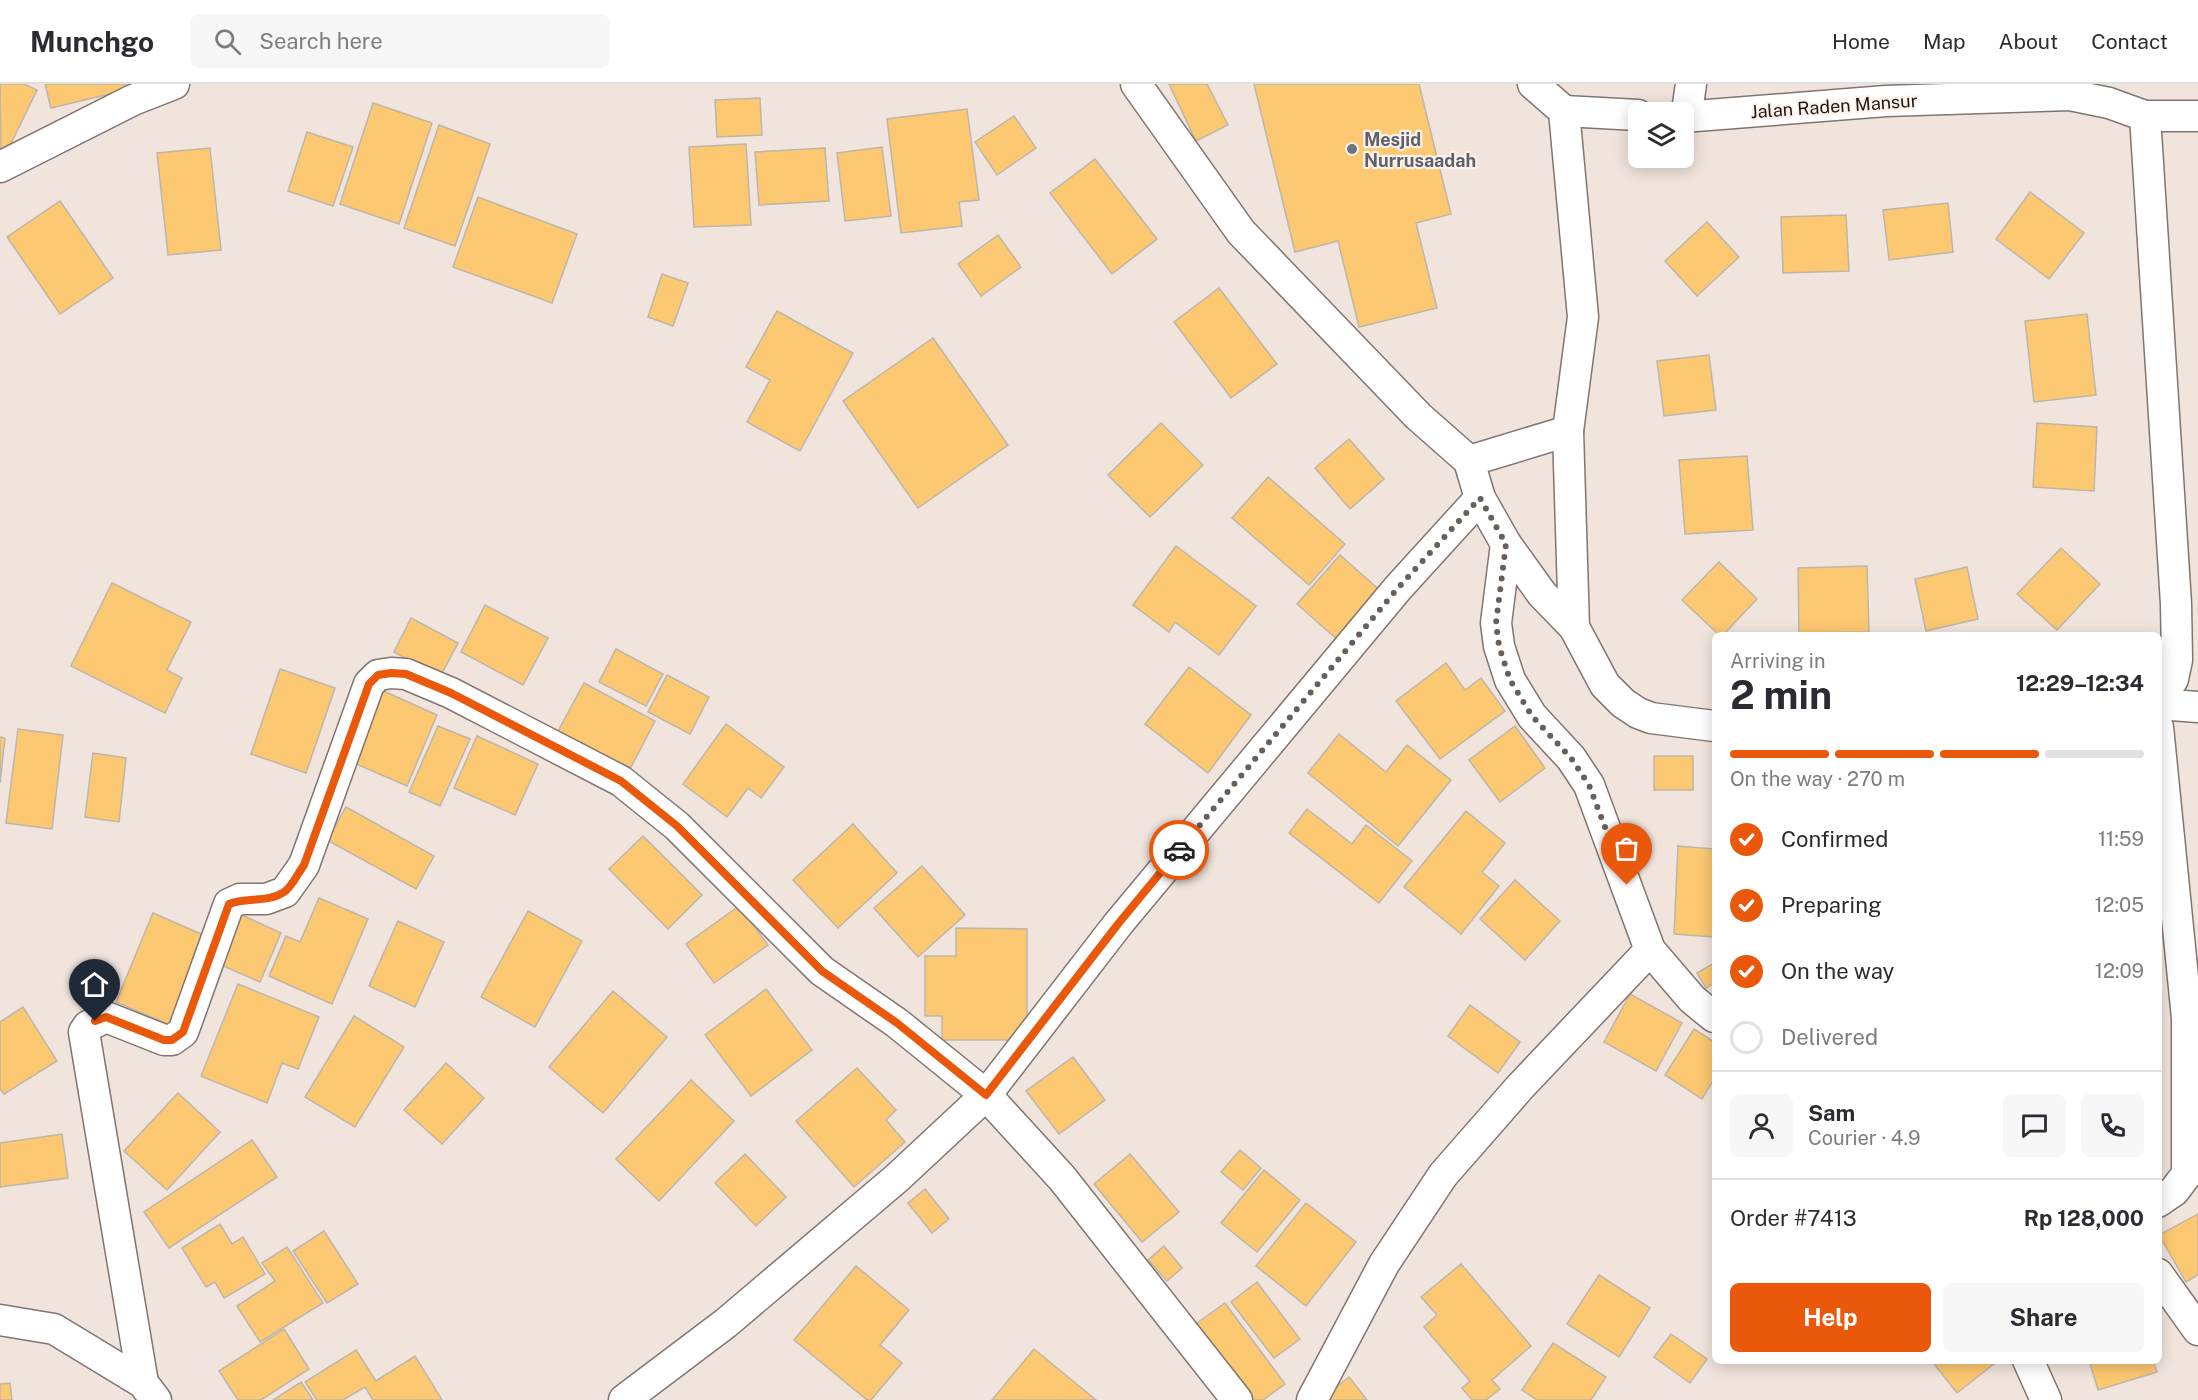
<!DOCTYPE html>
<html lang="en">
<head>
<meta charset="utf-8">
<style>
	:root { --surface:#fff; --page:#f7f7f7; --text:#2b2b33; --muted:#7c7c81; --line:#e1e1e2; --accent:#ea580c }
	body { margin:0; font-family:"Public Sans",sans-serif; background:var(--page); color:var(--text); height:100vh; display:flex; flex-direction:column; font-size:22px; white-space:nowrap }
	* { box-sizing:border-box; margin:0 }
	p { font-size:20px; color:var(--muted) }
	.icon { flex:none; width:33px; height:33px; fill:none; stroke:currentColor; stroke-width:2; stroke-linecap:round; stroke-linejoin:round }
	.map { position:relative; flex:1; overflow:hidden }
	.side { position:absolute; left:1712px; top:548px; width:450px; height:732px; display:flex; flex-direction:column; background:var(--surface); border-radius:9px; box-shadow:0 3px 15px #0003 }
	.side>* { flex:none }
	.controls { position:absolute; left:1628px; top:18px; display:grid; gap:12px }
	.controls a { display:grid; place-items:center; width:66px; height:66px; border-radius:9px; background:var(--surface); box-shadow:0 3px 15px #0003; font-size:30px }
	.pin { position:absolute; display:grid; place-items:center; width:51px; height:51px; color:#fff; margin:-62px -26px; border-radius:50% 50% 50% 0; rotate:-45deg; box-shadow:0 0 6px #0007 }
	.pin .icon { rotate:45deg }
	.courier { position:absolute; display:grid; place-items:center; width:60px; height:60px; margin:-30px; border:4px solid #ea580c; border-radius:50%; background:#fff; color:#222; box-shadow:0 2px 8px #0007 }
	.overview em { font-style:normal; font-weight:700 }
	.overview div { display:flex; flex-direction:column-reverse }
	.overview { display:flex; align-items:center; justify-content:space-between; height:102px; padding:0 18px }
	h1 { font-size:39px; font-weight:700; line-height:45px }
	.bar { display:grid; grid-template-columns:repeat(4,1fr); gap:9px 6px; align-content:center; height:72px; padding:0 18px }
	.bar i { height:8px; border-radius:4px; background:var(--line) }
	.bar .selected { background:var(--accent) }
	.bar p { grid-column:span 4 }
	.line { display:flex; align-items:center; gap:15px; padding:0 18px; border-top:2px solid var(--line) }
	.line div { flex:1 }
	.round { display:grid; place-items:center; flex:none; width:63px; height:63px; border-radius:9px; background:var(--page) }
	ol { padding:0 18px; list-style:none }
	li { display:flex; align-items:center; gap:18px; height:66px }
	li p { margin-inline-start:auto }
	li .icon { padding:6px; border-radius:50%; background:var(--accent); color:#fff; stroke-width:4 }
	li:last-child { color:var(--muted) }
	li i { width:33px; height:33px; border:3px solid var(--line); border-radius:50% }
	.action { display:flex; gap:12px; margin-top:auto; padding:12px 18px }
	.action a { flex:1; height:69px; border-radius:9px; background:var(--accent); color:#fff; font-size:24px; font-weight:700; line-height:69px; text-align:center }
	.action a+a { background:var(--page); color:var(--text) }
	header { display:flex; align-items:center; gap:36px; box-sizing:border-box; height:84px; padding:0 30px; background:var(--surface); border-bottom:2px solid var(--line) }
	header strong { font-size:28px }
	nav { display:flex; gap:33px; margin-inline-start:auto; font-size:21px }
	.search { width:420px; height:54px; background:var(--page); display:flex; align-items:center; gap:15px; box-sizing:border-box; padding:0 21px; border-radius:9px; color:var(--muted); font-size:22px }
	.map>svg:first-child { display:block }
	.building { fill:#fcc871; stroke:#bdb6ab; stroke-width:1.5 }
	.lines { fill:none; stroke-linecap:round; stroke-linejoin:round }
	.street-casing { stroke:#81756f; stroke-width:33 }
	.street { stroke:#fff; stroke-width:30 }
	.done { stroke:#665f5a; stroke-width:6; stroke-dasharray:0 10.8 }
	.route { stroke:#ea580c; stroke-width:8 }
	.worship-dot { fill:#6b7280; stroke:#fef1ea; stroke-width:2 }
	.labels { text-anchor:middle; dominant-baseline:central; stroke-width:4.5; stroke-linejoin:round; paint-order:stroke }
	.street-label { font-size:18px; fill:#1b1714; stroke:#fef1ea }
	.worship-label { font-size:18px; font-weight:bold; fill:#5b616d; stroke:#fef1ea; text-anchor:start }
</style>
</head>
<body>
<header>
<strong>Munchgo</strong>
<div class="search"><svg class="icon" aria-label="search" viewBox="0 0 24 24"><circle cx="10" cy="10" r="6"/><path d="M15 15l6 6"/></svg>Search here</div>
<nav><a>Home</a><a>Map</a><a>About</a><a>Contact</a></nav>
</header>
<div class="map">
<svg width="2198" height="1316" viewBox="0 0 2198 1316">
	<rect width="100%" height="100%" fill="#f1e4dd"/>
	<!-- building -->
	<g class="building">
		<path d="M0,0H24L37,6L1,80Z"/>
		<path d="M45,0H151L51,24Z"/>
		<path d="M1169,0H1207L1228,41L1196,57Z"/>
		<path d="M1254,0H1419L1451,130L1416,139L1437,224L1359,243L1338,157L1295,168Z"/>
		<path d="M760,14L762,51L717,53L715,16Z"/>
		<path d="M373,19L432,39L399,140L340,120Z"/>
		<path d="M967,25L979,116L959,118L962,142L901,149L887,35Z"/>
		<path d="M1014,32L1036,64L997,91L975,58Z"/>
		<path d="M439,41L490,60L455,162L404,144Z"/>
		<path d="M307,48L353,63L333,122L288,107Z"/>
		<path d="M746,60L751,141L694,143L689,63Z"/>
		<path d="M882,63L891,132L845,137L837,69Z"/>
		<path d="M210,64L221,166L168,171L157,69Z"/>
		<path d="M825,64L829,117L759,121L755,68Z"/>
		<path d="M1095,75L1157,155L1112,190L1050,109Z"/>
		<path d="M2030,108L2084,149L2049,195L1996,155Z"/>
		<path d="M478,113L577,150L552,219L453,183Z"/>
		<path d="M60,117L113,194L60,230L7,153Z"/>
		<path d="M1948,119L1953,168L1889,176L1883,126Z"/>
		<path d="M1846,131L1849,187L1783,189L1781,133Z"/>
		<path d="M1707,138L1739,173L1697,212L1665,177Z"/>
		<path d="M998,151L1021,183L981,212L958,180Z"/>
		<path d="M662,190L688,199L673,242L648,233Z"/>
		<path d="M1219,204L1277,280L1231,314L1174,238Z"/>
		<path d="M777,227L853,269L800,367L747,338L770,296L746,283Z"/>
		<path d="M2087,230L2096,311L2034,318L2025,237Z"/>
		<path d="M933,254L1008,361L918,424L843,317Z"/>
		<path d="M1709,271L1716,326L1664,332L1657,277Z"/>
		<path d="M1161,339L1203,381L1150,433L1108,391Z"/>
		<path d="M2037,339L2097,343L2094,407L2033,403Z"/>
		<path d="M1349,355L1384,395L1350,425L1315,384Z"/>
		<path d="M1747,372L1753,446L1685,450L1679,376Z"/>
		<path d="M1268,393L1345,460L1309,501L1232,434Z"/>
		<path d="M1176,462L1256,522L1219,571L1175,538L1169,548L1133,521Z"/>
		<path d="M2061,464L2100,500L2057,546L2017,510Z"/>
		<path d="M1340,471L1384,510L1340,558L1297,520Z"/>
		<path d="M1719,478L1757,515L1724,550H1718L1682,516Z"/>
		<path d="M1867,482L1869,548L1799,549L1798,484Z"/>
		<path d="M1967,483L1978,535L1926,547L1915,495Z"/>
		<path d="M112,499L191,538L167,586L182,594L165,629L71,582Z"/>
		<path d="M485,521L548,554L523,601L461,568Z"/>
		<path d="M411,534L458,559L440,593L394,568Z"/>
		<path d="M616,565L663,590L646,622L599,598Z"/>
		<path d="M1446,579L1465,606L1481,594L1505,627L1440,675L1396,617Z"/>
		<path d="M1189,583L1251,631L1208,689L1145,640Z"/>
		<path d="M280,585L335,604L306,689L251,670Z"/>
		<path d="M667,591L709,613L690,650L648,628Z"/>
		<path d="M584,599L655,637L629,687L557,649Z"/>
		<path d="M379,605L437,631L407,702L347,676Z"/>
		<path d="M726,640L784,683L761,714L748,704L727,733L683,700Z"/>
		<path d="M438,642L470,655L440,722L409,708Z"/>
		<path d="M1515,642L1545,684L1500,718L1469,676Z"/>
		<path d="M18,645L63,651L52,745L6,739Z"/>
		<path d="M1339,650L1386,688L1407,661L1451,696L1398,762L1308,689Z"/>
		<path d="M477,652L538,680L515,731L454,704Z"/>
		<path d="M0,653L5,654L0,699Z"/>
		<path d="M93,669L126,674L119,738L85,733Z"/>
		<rect x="1654" y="672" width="39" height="34"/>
		<path d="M346,723L434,772L416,805L327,756Z"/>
		<path d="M1307,725L1352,760L1366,741L1412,777L1379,819L1289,749Z"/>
		<path d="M1466,727L1505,759L1482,788L1499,802L1461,850L1404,803Z"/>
		<path d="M853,740L897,789L838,844L793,796Z"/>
		<path d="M643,752L702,811L668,845L609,785Z"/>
		<path d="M1678,762L1714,765V853L1674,850Z"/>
		<path d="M922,782L965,831L918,873L874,824Z"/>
		<path d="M1515,796L1560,837L1525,876L1480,835Z"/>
		<path d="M319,814L368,835L332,920L269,892L286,852L300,858Z"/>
		<path d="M739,822L768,861L714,899L686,860Z"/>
		<path d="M233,827L281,849L260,898L212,877Z"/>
		<path d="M528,827L582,857L535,943L481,913Z"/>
		<path d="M153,829L208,853L170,941L116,918Z"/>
		<path d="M398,837L444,858L415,923L369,902Z"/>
		<path d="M956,844L1027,845V956H942V932H925V872H956Z"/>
		<path d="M1714,879V899L1706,904L1697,889Z"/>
		<path d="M238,900L319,933L298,985L282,979L267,1019L201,992Z"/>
		<path d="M766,905L812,966L751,1012L705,951Z"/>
		<path d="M613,907L667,953L603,1029L549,983Z"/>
		<path d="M1630,910L1682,939L1656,987L1604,958Z"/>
		<path d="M1470,921L1520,958L1498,989L1448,952Z"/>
		<path d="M23,923L57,977L4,1010L0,1005V938Z"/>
		<path d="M354,932L404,963L355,1043L305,1013Z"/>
		<path d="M1694,945L1714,958V995L1702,1015L1665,991Z"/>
		<path d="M1073,973L1105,1016L1059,1050L1026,1007Z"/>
		<path d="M446,979L484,1014L442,1060L404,1026Z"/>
		<path d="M857,984L896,1026L886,1036L905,1058L854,1103L796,1037Z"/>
		<path d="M691,996L734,1037L659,1117L616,1075Z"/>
		<path d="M178,1009L220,1048L167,1106L124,1067Z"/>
		<path d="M62,1050L68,1094L0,1103V1059Z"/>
		<path d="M252,1056L277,1093L169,1164L144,1128Z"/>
		<path d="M1240,1066L1261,1084L1243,1106L1221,1088Z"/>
		<path d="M745,1070L786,1113L756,1142L715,1099Z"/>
		<path d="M1130,1070L1179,1128L1142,1158L1094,1100Z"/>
		<path d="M1264,1086L1300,1116L1257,1168L1221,1139Z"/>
		<path d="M925,1105L949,1135L932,1149L908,1119Z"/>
		<path d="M1306,1119L1356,1158L1306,1222L1256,1182Z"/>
		<path d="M2198,1130V1191L2186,1198L2159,1151Z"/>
		<path d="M220,1140L232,1160L243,1153L265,1190L224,1214L215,1198L206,1203L182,1164Z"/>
		<path d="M324,1147L358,1200L327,1219L293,1167Z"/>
		<path d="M1164,1162L1182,1184L1167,1197L1148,1176Z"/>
		<path d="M287,1163L323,1219L260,1258L237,1222L275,1197L262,1179Z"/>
		<path d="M1461,1180L1531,1262L1492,1296L1500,1305L1486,1316H1472L1462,1304L1470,1297L1424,1243L1437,1231L1421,1213Z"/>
		<path d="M856,1182L909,1226L880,1261L902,1279L871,1316H867L794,1256Z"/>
		<path d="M1599,1191L1650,1224L1619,1273L1567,1240Z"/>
		<path d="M1257,1198L1300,1255L1274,1274L1231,1218Z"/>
		<path d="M1225,1219L1285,1300L1263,1316H1241L1189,1245Z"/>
		<path d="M284,1245L309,1285L261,1316H238L219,1287Z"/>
		<path d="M1671,1250L1707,1275L1690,1299L1654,1273Z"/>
		<path d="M1553,1259L1606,1293L1591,1316H1537L1522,1306Z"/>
		<path d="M1034,1265L1096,1316H992Z"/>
		<path d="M356,1266L376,1297L415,1272L442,1316H373L365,1303L343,1316H317L305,1298Z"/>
		<path d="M1931,1276H1999L1957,1309Z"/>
		<path d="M2089,1276H2153L2157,1288L2098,1306Z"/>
		<path d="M1349,1293L1367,1316H1329L1326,1311Z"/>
		<path d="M301,1298L313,1316H273Z"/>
		<path d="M10,1299L12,1316H0V1300Z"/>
	</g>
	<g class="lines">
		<!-- street casing -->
		<g class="street-casing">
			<g id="street">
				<path d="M1136,0L1241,148L1418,332L1469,377L1480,414L1506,460L1542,510L1574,543"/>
				<path d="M1533,0L1564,27L1583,233L1568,347L1574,543L1605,601L1623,619L1638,629L1651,634L1714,642"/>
				<path d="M1564,27L1638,31"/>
				<path d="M2145,32L2176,520L2177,576L2173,595L2158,617"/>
				<path d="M1683,33L1886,17L2070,11L2109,19L2145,32H2198"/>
				<path d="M1686,34L1691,0"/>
				<path d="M0,83L133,16L174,0"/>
				<path d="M1469,377L1568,347"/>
				<path d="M1506,460L1496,539L1499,562L1510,596L1532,632L1571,674L1589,701L1650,866L1692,915L1714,933"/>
				<path d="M2158,620L2198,623"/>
				<path d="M2158,643L2187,934V1090L2174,1107L2158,1118"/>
				<path d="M2158,1190L2198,1246"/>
				<path d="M0,1236L54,1245L143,1299L156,1316"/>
				<path d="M2028,1276L2046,1316"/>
				<path d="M143,1299L84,948L88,942L106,933L164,956H172L183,948L229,820L240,815H266L285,808L304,781L369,600L378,591L391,589L406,590L451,609L621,697L677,742L822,887L897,939L986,1011L1062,1094L1237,1316"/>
				<path d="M624,1316L726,1239L897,1094L986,1011L1118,840L1398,504L1480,414"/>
				<path d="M1312,1316L1384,1180L1443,1091L1520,1003L1650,866"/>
			</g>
		</g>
		<!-- street -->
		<use href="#street" class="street"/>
	</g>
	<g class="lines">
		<!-- done -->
		<path class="done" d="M1179,766L1398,504L1480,414L1506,460L1496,539L1499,562L1510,596L1532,632L1571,674L1589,701L1627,801"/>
		<!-- route -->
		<path class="route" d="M95,937L106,933L164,956H172L183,948L229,820C246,813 268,819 284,808C292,803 298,789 304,781L369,600L378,591L391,589L406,590L451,609L621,697L677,742L822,887L897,939L986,1011L1118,840L1179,766"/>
	</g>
	<!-- markers -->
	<circle class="worship-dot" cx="1352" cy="65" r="6"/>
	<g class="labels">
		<!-- street labels -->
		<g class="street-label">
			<text transform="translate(1834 22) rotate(-4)">Jalan Raden Mansur</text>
		</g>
		<!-- worship labels -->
		<g class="worship-label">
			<text x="1364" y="55">Mesjid<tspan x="1364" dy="21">Nurrusaadah</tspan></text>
		</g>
	</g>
</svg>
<div class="controls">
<a><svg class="icon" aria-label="layers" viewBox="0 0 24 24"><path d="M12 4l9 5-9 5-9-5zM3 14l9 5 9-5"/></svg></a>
</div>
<div class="pin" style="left:1627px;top:801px;background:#ea580c"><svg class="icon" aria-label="bag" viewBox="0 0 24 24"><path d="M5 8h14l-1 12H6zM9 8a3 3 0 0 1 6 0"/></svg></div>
<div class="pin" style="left:95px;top:937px;background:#1f2937"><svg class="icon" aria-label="home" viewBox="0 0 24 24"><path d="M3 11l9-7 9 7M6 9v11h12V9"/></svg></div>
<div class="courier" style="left:1179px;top:766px"><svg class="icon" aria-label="car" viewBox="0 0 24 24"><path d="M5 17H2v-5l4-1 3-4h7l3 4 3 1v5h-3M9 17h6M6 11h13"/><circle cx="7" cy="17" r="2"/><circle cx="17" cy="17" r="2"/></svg></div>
<section class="side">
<div class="overview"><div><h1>2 min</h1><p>Arriving in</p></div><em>12:29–12:34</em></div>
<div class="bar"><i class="selected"></i><i class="selected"></i><i class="selected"></i><i></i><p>On the way · 270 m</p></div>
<ol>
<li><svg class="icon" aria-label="check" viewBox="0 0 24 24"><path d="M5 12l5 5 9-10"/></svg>Confirmed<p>11:59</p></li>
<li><svg class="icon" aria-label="check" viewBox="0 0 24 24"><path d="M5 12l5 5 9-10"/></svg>Preparing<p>12:05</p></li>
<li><svg class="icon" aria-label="check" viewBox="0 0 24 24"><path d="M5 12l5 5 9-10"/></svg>On the way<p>12:09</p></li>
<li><i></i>Delivered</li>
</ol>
<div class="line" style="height:108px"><a class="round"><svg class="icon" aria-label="person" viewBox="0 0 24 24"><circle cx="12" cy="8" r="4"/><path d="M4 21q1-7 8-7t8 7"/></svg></a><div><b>Sam</b><p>Courier · 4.9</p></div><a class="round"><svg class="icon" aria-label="chat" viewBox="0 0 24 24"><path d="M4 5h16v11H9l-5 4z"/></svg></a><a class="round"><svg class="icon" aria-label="phone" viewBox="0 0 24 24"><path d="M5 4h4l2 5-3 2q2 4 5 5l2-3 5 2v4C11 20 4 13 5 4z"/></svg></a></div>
<div class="line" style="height:78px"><div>Order #7413</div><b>Rp 128,000</b></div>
<div class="action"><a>Help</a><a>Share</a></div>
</section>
</div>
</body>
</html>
